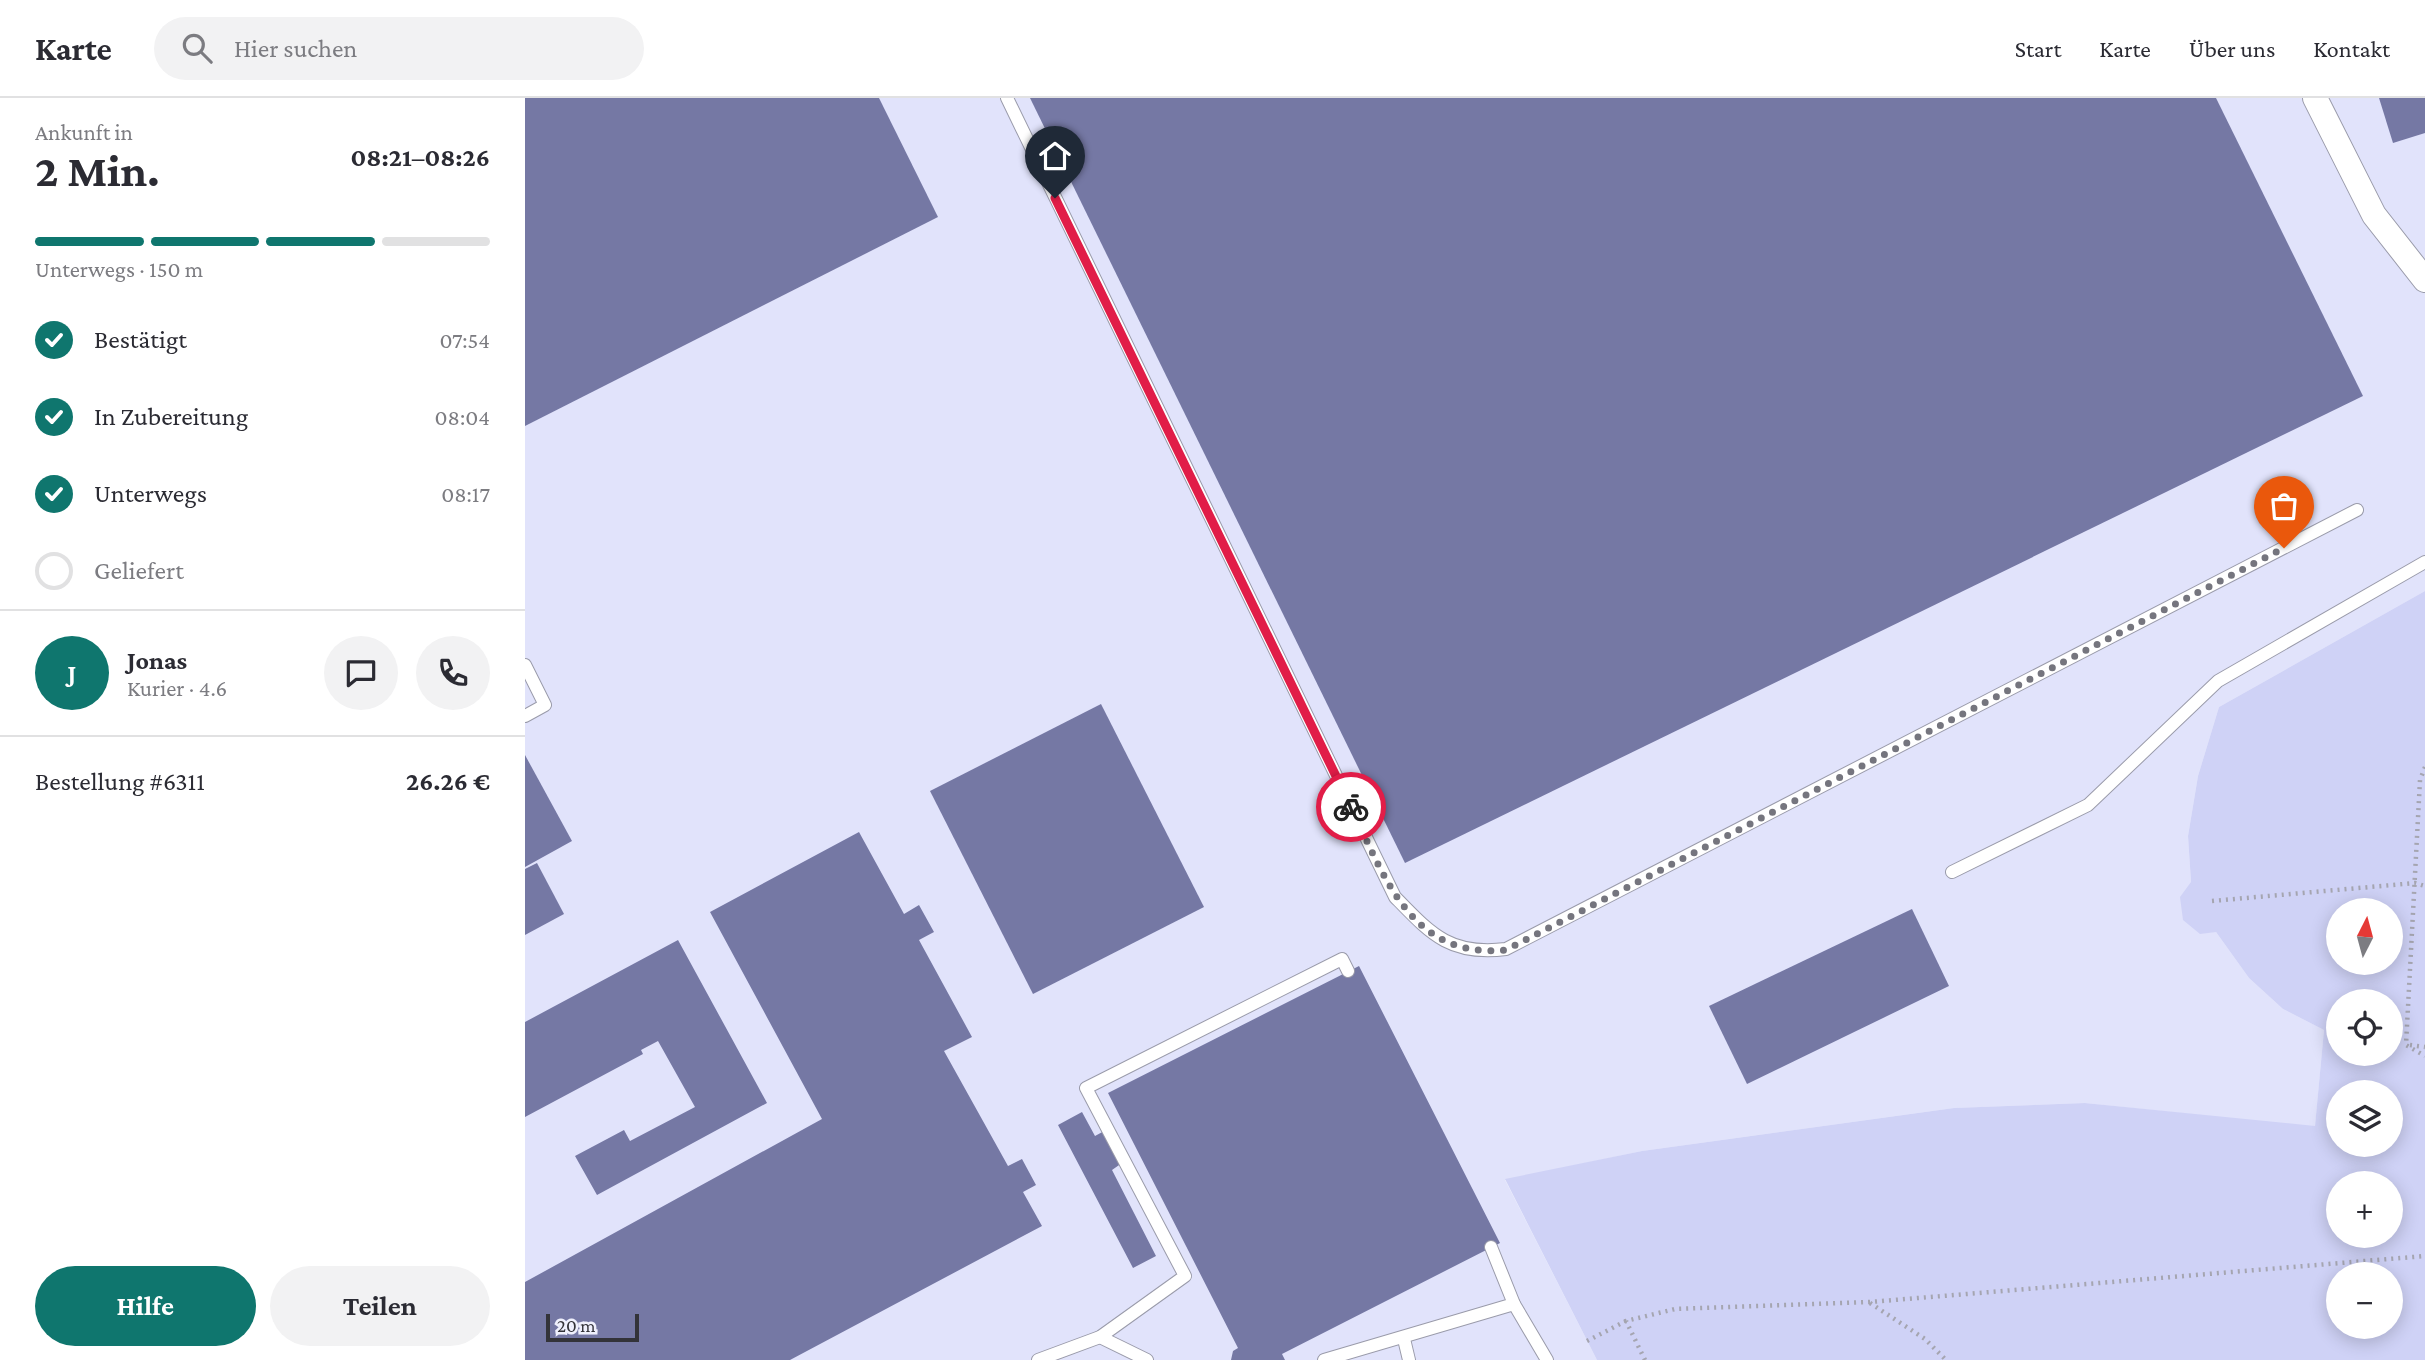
<!DOCTYPE html>
<html lang="de">
<head>
<meta charset="utf-8">
<style>
	:root { --surface:#fff; --page:#f2f2f3; --text:#2b2b33; --muted:#7c7c81; --line:#e1e1e2; --accent:#0f766e }
	body { margin:0; font-family:"Crimson Pro",serif; background:var(--page); color:var(--text); height:100vh; display:flex; flex-direction:column; font-size:26px; white-space:nowrap }
	* { box-sizing:border-box; margin:0 }
	p { font-size:23px; color:var(--muted) }
	.icon { flex:none; width:38px; height:38px; fill:none; stroke:currentColor; stroke-width:2; stroke-linecap:round; stroke-linejoin:round }
	.map { position:relative; flex:1; overflow:hidden }
	.drawer { display:flex; flex-direction:column; background:var(--surface); width:525px }
	.drawer>* { flex:none }
	.needle { width:46px; rotate:6deg }
	.buttons { position:absolute; left:1801px; top:800px; display:grid; gap:14px }
	.buttons a { display:grid; place-items:center; width:77px; height:77px; border-radius:50%; background:var(--surface); box-shadow:0 4px 18px #0003; font-size:35px }
	.scale { position:absolute; left:21px; bottom:18px; width:93px; box-sizing:border-box; padding-left:7px; border:4px solid #333339; border-top:0; font-size:19px; line-height:24px; white-space:nowrap; color:#333339; -webkit-text-stroke:5px #eff0fd; paint-order:stroke }
	.pin { position:absolute; display:grid; place-items:center; width:60px; height:60px; color:#fff; margin:-72px -30px; border-radius:50% 50% 50% 0; rotate:-45deg; box-shadow:0 0 7px #0007 }
	.pin .icon { rotate:45deg }
	.courier { position:absolute; display:grid; place-items:center; width:70px; height:70px; margin:-35px; border:5px solid #e11d48; border-radius:50%; background:#fff; color:#222; box-shadow:0 2px 9px #0007 }
	.summary em { font-style:normal; font-weight:700 }
	.summary div { display:flex; flex-direction:column-reverse }
	.summary { display:flex; align-items:center; justify-content:space-between; height:119px; padding:0 35px }
	h1 { font-size:46px; font-weight:700; line-height:52px }
	.bar { display:grid; grid-template-columns:repeat(4,1fr); gap:10px 7px; align-content:center; height:84px; padding:0 35px }
	.bar i { height:9px; border-radius:5px; background:var(--line) }
	.bar .selected { background:var(--accent) }
	.bar p { grid-column:span 4 }
	.line { display:flex; align-items:center; gap:18px; padding:0 35px; border-top:2px solid var(--line) }
	.line div { flex:1 }
	.round { display:grid; place-items:center; flex:none; width:74px; height:74px; border-radius:37px; background:var(--page) }
	ol { padding:0 35px; list-style:none }
	li { display:flex; align-items:center; gap:21px; height:77px }
	li p { margin-inline-start:auto }
	li .icon { padding:7px; border-radius:50%; background:var(--accent); color:#fff; stroke-width:4 }
	li:last-child { color:var(--muted) }
	li i { width:38px; height:38px; border:4px solid var(--line); border-radius:50% }
	.primary-button { display:flex; gap:14px; margin-top:auto; padding:14px 35px }
	.primary-button a { flex:1; height:80px; border-radius:42px; background:var(--accent); color:#fff; font-size:28px; font-weight:700; line-height:80px; text-align:center }
	.primary-button a+a { background:var(--page); color:var(--text) }
	header { display:flex; align-items:center; gap:42px; box-sizing:border-box; height:98px; padding:0 35px; background:var(--surface); border-bottom:2px solid var(--line) }
	header strong { font-size:33px }
	nav { display:flex; gap:38px; margin-inline-start:auto; font-size:24px }
	.search { width:490px; height:63px; background:var(--page); display:flex; align-items:center; gap:18px; box-sizing:border-box; padding:0 24px; border-radius:38px; color:var(--muted); font-size:26px }
	main { display:flex; flex:1; min-height:0 }
	.map>svg:first-child { display:block }
	.built { fill:#e1e3fb }
	.green { fill:#cfd2f6; fill-rule:evenodd }
	.building { fill:#7578a4 }
	.lines { fill:none; stroke-linecap:round; stroke-linejoin:round }
	.lane-casing { stroke:#9a9baa; stroke-width:14 }
	.street-casing { stroke:#9a9baa; stroke-width:26 }
	.path { stroke:#a5a5b0; stroke-width:4.5; stroke-dasharray:2 5; stroke-linecap:butt }
	.lane { stroke:#fff; stroke-width:12 }
	.street { stroke:#fff; stroke-width:24 }
	.done { stroke:#75757e; stroke-width:7; stroke-dasharray:0 12.6 }
	.route { stroke:#e11d48; stroke-width:9 }
</style>
</head>
<body>
<header>
<strong>Karte</strong>
<div class="search"><svg class="icon" aria-label="search" viewBox="0 0 24 24"><circle cx="10" cy="10" r="6"/><path d="M15 15l6 6"/></svg>Hier suchen</div>
<nav><a>Start</a><a>Karte</a><a>Über uns</a><a>Kontakt</a></nav>
</header>
<main>
<section class="drawer">
<div class="summary"><div><h1>2 Min.</h1><p>Ankunft in</p></div><em>08:21–08:26</em></div>
<div class="bar"><i class="selected"></i><i class="selected"></i><i class="selected"></i><i></i><p>Unterwegs · 150 m</p></div>
<ol>
<li><svg class="icon" aria-label="check" viewBox="0 0 24 24"><path d="M5 12l5 5 9-10"/></svg>Bestätigt<p>07:54</p></li>
<li><svg class="icon" aria-label="check" viewBox="0 0 24 24"><path d="M5 12l5 5 9-10"/></svg>In Zubereitung<p>08:04</p></li>
<li><svg class="icon" aria-label="check" viewBox="0 0 24 24"><path d="M5 12l5 5 9-10"/></svg>Unterwegs<p>08:17</p></li>
<li><i></i>Geliefert</li>
</ol>
<div class="line" style="height:126px"><b class="round" style="background:var(--accent);color:#fff">J</b><div><b>Jonas</b><p>Kurier · 4.6</p></div><a class="round"><svg class="icon" aria-label="chat" viewBox="0 0 24 24"><path d="M4 5h16v11H9l-5 4z"/></svg></a><a class="round"><svg class="icon" aria-label="phone" viewBox="0 0 24 24"><path d="M5 4h4l2 5-3 2q2 4 5 5l2-3 5 2v4C11 20 4 13 5 4z"/></svg></a></div>
<div class="line" style="height:91px"><div>Bestellung #6311</div><b>26.26 €</b></div>
<div class="primary-button"><a>Hilfe</a><a>Teilen</a></div>
</section>
<div class="map">
<svg width="1900" height="1262" viewBox="0 0 1900 1262">
	<rect width="100%" height="100%" fill="#eff0fd"/>
	<!-- built -->
	<path class="built" d="M0,0H1900V493L1694,609L1673,678L1663,738L1666,784L1691,834L1724,880L1758,911L1799,932L1790,1029L1560,1005L1429,1010L1117,1053L980,1082L1072,1262H0Z"/>
	<!-- green -->
	<path class="green" d="M1900,493V1262H1072L980,1081L1117,1053L1429,1010L1560,1005L1790,1028L1799,932L1758,911L1724,880L1691,834L1675,836L1658,822L1655,799L1666,784L1663,738L1673,678L1694,609ZM1813,812H1866V864H1813ZM1813,903H1866V956H1813ZM1813,994H1866V1046H1813ZM1813,1085H1866V1138H1813ZM1813,1176H1866V1228H1813Z"/>
	<!-- building -->
	<g class="building">
		<path d="M0,0H354L413,119L0,328Z"/>
		<path d="M505,0H1691L1838,298L880,765Z"/>
		<path d="M1854,0H1900V35L1868,45Z"/>
		<path d="M576,606L679,809L508,896L405,693Z"/>
		<path d="M0,657L47,743L0,769Z"/>
		<path d="M334,734L379,816L394,807L409,834L394,842L447,939L419,953L483,1068L497,1061L511,1087L498,1094L517,1128L265,1262H0V1184L297,1021L185,814Z"/>
		<path d="M12,765L39,816L0,837V771Z"/>
		<path d="M1387,811L1424,888L1222,986L1184,908Z"/>
		<path d="M153,842L242,1005L72,1097L50,1058L99,1032L105,1043L170,1009L133,943L116,952L118,956L0,1019V924Z"/>
		<path d="M834,868L975,1145L757,1256L760,1262H706L708,1253L713,1250L583,995Z"/>
		<path d="M557,1014L570,1038L581,1032L597,1065L587,1072L631,1158L608,1170L533,1027Z"/>
	</g>
	<g class="lines">
		<!-- lane casing -->
		<g class="lane-casing">
			<g id="lane">
				<path d="M482,0L870,799C906,836 925,858 981,851L1832,412"/>
				<path d="M0,567L20,607L0,618"/>
				<path d="M1427,774L1563,707L1693,583L1900,464"/>
				<path d="M966,1149L989,1206L1022,1262"/>
				<path d="M575,1239L622,1262"/>
				<path d="M879,1241L884,1262"/>
				<path d="M513,1262L575,1239L660,1178L561,990L817,861L823,873"/>
				<path d="M799,1262L989,1206"/>
			</g>
		</g>
		<!-- street casing -->
		<g class="street-casing">
			<path id="street" d="M1790,0L1849,117L1900,182"/>
		</g>
		<!-- path -->
		<g class="path">
			<path d="M1900,669L1895,682L1881,947L1900,958"/>
			<path d="M1687,803L1890,785L1900,788"/>
			<path d="M1885,947L1900,949"/>
			<path d="M1345,1205L1400,1241L1421,1262"/>
			<path d="M1062,1243L1101,1223"/>
			<path d="M1120,1262L1101,1223L1150,1211L1345,1204L1900,1158"/>
		</g>
		<!-- lane -->
		<use href="#lane" class="lane"/>
		<!-- street -->
		<use href="#street" class="street"/>
	</g>
	<g class="lines">
		<!-- done -->
		<path class="done" d="M826,709C860,780 886,861 981,852L1759,450"/>
		<!-- route -->
		<path class="route" d="M530,100L826,709"/>
	</g>
</svg>
<div class="buttons">
<a><svg class="needle" viewBox="-14 -14 28 28"><path d="M0-13l5 13h-10z" fill="#e53935"/><path d="M0 13l5-13h-10z" fill="#7c7c81"/></svg></a>
<a><svg class="icon" aria-label="locate" viewBox="0 0 24 24"><circle cx="12" cy="12" r="6"/><path d="M12 2v4M12 18v4M2 12h4M18 12h4"/></svg></a>
<a><svg class="icon" aria-label="layers" viewBox="0 0 24 24"><path d="M12 4l9 5-9 5-9-5zM3 14l9 5 9-5"/></svg></a>
<a>+</a>
<a>−</a>
</div>
<div class="scale">20 m</div>
<div class="pin" style="left:1759px;top:450px;background:#ea580c"><svg class="icon" aria-label="bag" viewBox="0 0 24 24"><path d="M5 8h14l-1 12H6zM9 8a3 3 0 0 1 6 0"/></svg></div>
<div class="pin" style="left:530px;top:100px;background:#1f2937"><svg class="icon" aria-label="home" viewBox="0 0 24 24"><path d="M3 11l9-7 9 7M6 9v11h12V9"/></svg></div>
<div class="courier" style="left:826px;top:709px"><svg class="icon" aria-label="bike" viewBox="0 0 24 24"><circle cx="6" cy="16" r="4"/><circle cx="18" cy="16" r="4"/><path d="M6 16l4-8h5l3 8M10 8l3 8H6M13 5h3"/></svg></div>
</div>
</main>
</body>
</html>
